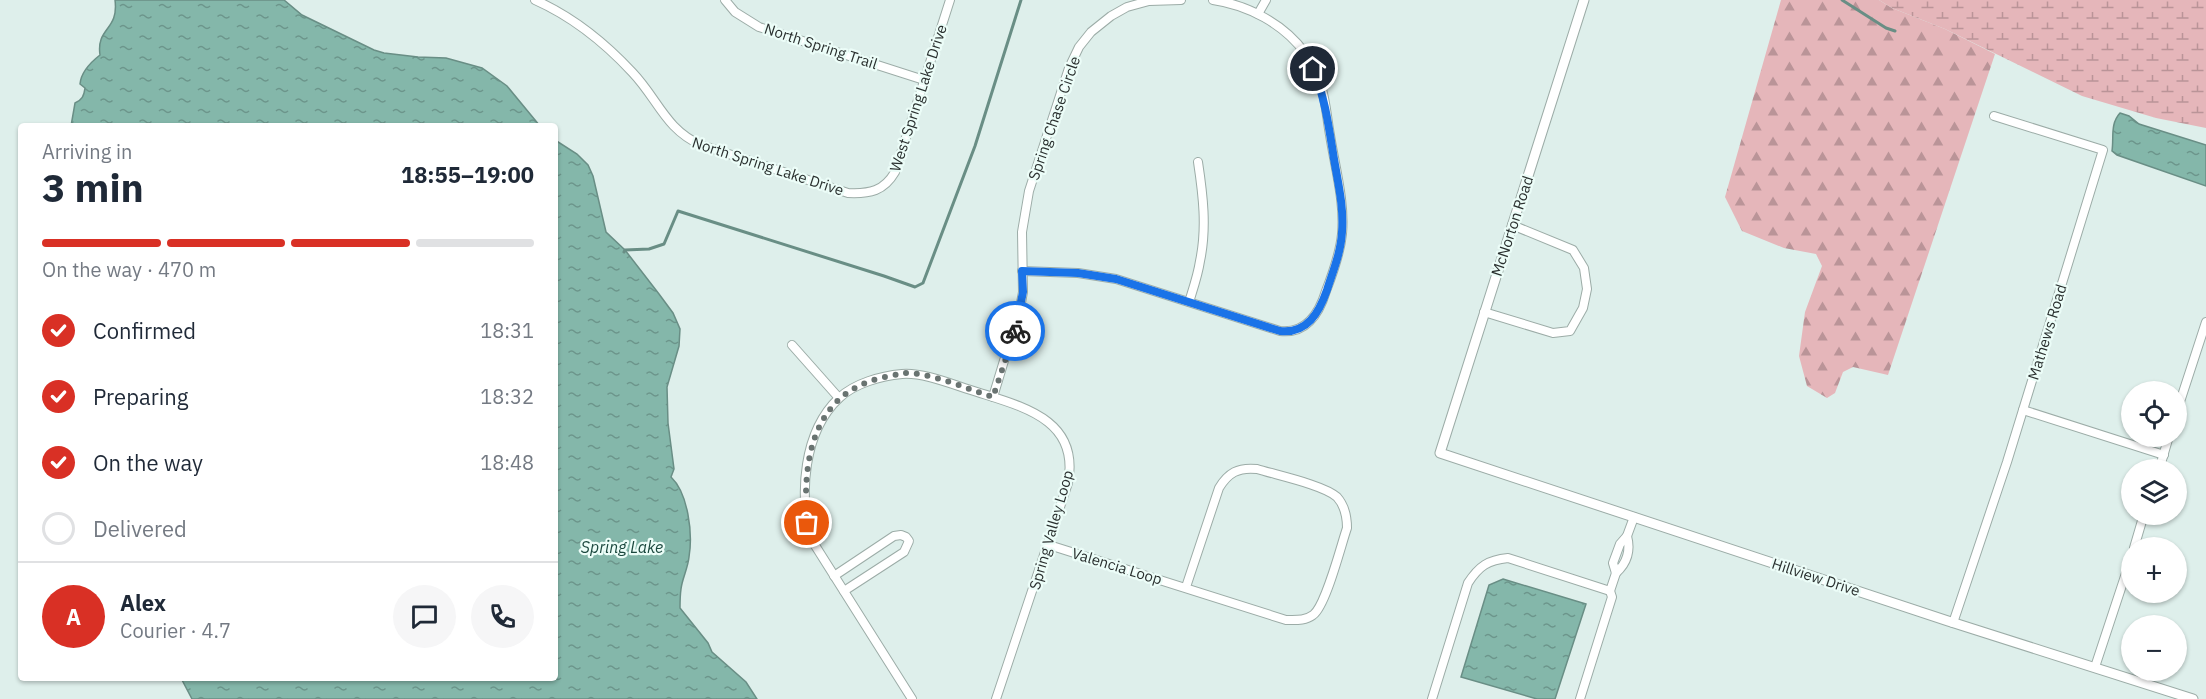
<!DOCTYPE html>
<html lang="en">
<head>
<meta charset="utf-8">
<style>
	:root { --surface:#fff; --page:#f6f6f7; --text:#1f2937; --muted:#747a83; --line:#e0e1e3; --accent:#d93025 }
	body { margin:0; font-family:"IBM Plex Sans",sans-serif; background:var(--page); color:var(--text); height:100vh; display:flex; flex-direction:column; font-size:22px; white-space:nowrap }
	* { box-sizing:border-box; margin:0 }
	p { font-size:20px; color:var(--muted) }
	.icon { flex:none; width:33px; height:33px; fill:none; stroke:currentColor; stroke-width:2; stroke-linecap:round; stroke-linejoin:round }
	.map { position:relative; flex:1; overflow:hidden }
	.details { position:absolute; left:18px; top:123px; width:540px; height:558px; display:flex; flex-direction:column; background:var(--surface); border-radius:6px; box-shadow:0 2px 4px #0004 }
	.details>* { flex:none }
	.buttons { position:absolute; left:2121px; top:381px; display:grid; gap:12px }
	.buttons a { display:grid; place-items:center; width:66px; height:66px; border-radius:50%; background:var(--surface); box-shadow:0 2px 4px #0004; font-size:30px }
	.pin { position:absolute; display:grid; place-items:center; width:51px; height:51px; color:#fff; margin:-26px; border:3px solid #fff; border-radius:50%; box-shadow:0 2px 6px #0007 }
	.courier { position:absolute; display:grid; place-items:center; width:60px; height:60px; margin:-30px; border:4px solid #1a73e8; border-radius:50%; background:#fff; color:#222; box-shadow:0 2px 8px #0007 }
	.summary em { font-style:normal; font-weight:700 }
	.summary div { display:flex; flex-direction:column-reverse }
	.summary { display:flex; align-items:center; justify-content:space-between; height:102px; padding:0 24px }
	h1 { font-size:39px; font-weight:700; line-height:45px }
	.bar { display:grid; grid-template-columns:repeat(4,1fr); gap:9px 6px; align-content:center; height:72px; padding:0 24px }
	.bar i { height:8px; border-radius:4px; background:var(--line) }
	.bar .on { background:var(--accent) }
	.bar p { grid-column:span 4 }
	.line { display:flex; align-items:center; gap:15px; padding:0 24px; border-top:2px solid var(--line) }
	.line div { flex:1 }
	.round { display:grid; place-items:center; flex:none; width:63px; height:63px; border-radius:32px; background:var(--page) }
	ol { padding:0 24px; list-style:none }
	li { display:flex; align-items:center; gap:18px; height:66px }
	li p { margin-inline-start:auto }
	li .icon { padding:6px; border-radius:50%; background:var(--accent); color:#fff; stroke-width:4 }
	li:last-child { color:var(--muted) }
	li i { width:33px; height:33px; border:3px solid var(--line); border-radius:50% }
	.map>svg:first-child { display:block }
	.forest { fill:url(#forest-firs) }
	.wetland { fill:url(#wetland-marsh) }
	.water { fill:url(#water-ripples); stroke:#698e85; stroke-width:1.5 }
	.lines { fill:none; stroke-linecap:round; stroke-linejoin:round }
	.stream { stroke:#698e85; stroke-width:3 }
	.minor-casing { stroke:#9caca7; stroke-width:10 }
	.tertiary-casing { stroke:#9caca7; stroke-width:11 }
	.minor { stroke:#fff; stroke-width:8 }
	.tertiary { stroke:#fff; stroke-width:9 }
	.done { stroke:#697371; stroke-width:6; stroke-dasharray:0 10.8 }
	.route { stroke:#1a73e8; stroke-width:8 }
	.labels { text-anchor:middle; dominant-baseline:central; stroke-width:4.5; stroke-linejoin:round; paint-order:stroke }
	.street-label { font-size:15px; fill:#2a302f; stroke:#ecfdf8 }
	.water-label { font-size:16px; font-style:italic; fill:#1b483e; stroke:#ecfdf8 }
</style>
</head>
<body>
<div class="map">
<svg width="2206" height="699" viewBox="0 0 2206 699">
	<defs>
		<pattern id="forest-firs" width="22" height="20" patternUnits="userSpaceOnUse" patternTransform="scale(1.5)"><rect width="22" height="20" fill="#e5b6ba"/><path d="M5 1l3.5 6h-7zM16 11l3.5 6h-7z" fill="#ba9498"/></pattern>
		<pattern id="wetland-marsh" width="20" height="14" patternUnits="userSpaceOnUse" patternTransform="scale(1.5)"><rect width="20" height="14" fill="#e5b6ba"/><path d="M1 5h8M5 5V1M11 12h8M15 12V8" fill="none" stroke="#ba9498"/></pattern>
		<pattern id="water-ripples" width="26" height="14" patternUnits="userSpaceOnUse" patternTransform="scale(1.5)"><rect width="26" height="14" fill="#84b7aa"/><path d="M2 4q2-2 4 0t4 0M15 11q2-2 4 0t4 0" fill="none" stroke="#6c958b"/></pattern>
	</defs>
	<rect width="100%" height="100%" fill="#deefeb"/>
	<!-- forest -->
	<path class="forest" d="M1781,0H1879L1892,8L1945,29L1995,54L1888,375L1853,367L1843,372L1835,393L1827,398L1807,386L1799,356L1805,312L1822,266L1816,254L1784,248L1742,231L1725,197Z"/>
	<!-- wetland -->
	<path class="wetland" d="M1879,0H2206V128L2156,118L2082,96L1945,29L1892,8Z"/>
	<!-- water -->
	<g class="water">
		<path d="M115,0H284L302,15L374,50L384,53L418,57L446,58L482,68L507,86L540,126H71L75,103C82,100 84,96 85,88L80,84C81,72 91,62 100,55C96,27 119,31 115,0Z"/>
		<path d="M2120,113L2129,116L2139,124L2206,145V186L2117,155L2112,151C2114,137 2110,124 2120,113Z"/>
		<path d="M555,140L577,154L588,165L593,176L606,232L625,250L659,294L673,313L680,329L679,346L667,387L668,423L674,469L671,477C688,493 693,533 689,557C688,568 682,579 681,589C680,596 680,602 680,608L708,643L712,652L746,682L757,699H192L181,678H555Z"/>
		<path d="M1503,579L1586,604L1555,699H1537L1461,677L1489,585Z"/>
	</g>
	<g class="lines">
		<!-- stream -->
		<g class="stream">
			<path d="M1842,0L1886,28L1895,31"/>
			<path d="M624,252L625,250L649,249L664,244L678,211L884,276L915,287L923,283L975,146L1021,0"/>
		</g>
		<!-- minor casing -->
		<g class="minor-casing">
			<g id="minor">
				<path d="M535,0C571,16 605,43 632,72C658,99 665,129 701,145L848,193C870,194 884,191 895,172L950,0"/>
				<path d="M725,0L735,12L759,27L924,80"/>
				<path d="M1258,14L1266,0"/>
				<path d="M1022,271L1078,273L1116,279L1280,331C1306,334 1319,314 1326,291C1333,273 1340,254 1342,234C1345,202 1335,167 1330,135C1327,119 1326,101 1321,86C1317,75 1311,63 1305,53C1284,24 1248,5 1213,0"/>
				<path d="M1189,302C1193,289 1198,275 1200,261C1207,228 1203,195 1198,162"/>
				<path d="M1484,312L1553,333L1570,331L1583,308L1587,289L1584,268L1573,250L1512,225"/>
				<path d="M792,345L839,398"/>
				<path d="M993,397L1020,308L1023,292L1022,232L1029,191L1069,68L1079,47L1091,32L1111,16L1127,7L1149,1L1181,0"/>
				<path d="M2023,410L2164,455"/>
				<path d="M2176,414L2206,322"/>
				<path d="M2159,470L2169,436"/>
				<path d="M1049,545L1286,620C1296,620 1305,621 1313,615C1326,606 1341,545 1347,528C1347,517 1345,506 1337,497C1324,485 1276,475 1257,469C1238,467 1228,473 1219,488L1186,587"/>
				<path d="M2134,548L2144,514"/>
				<path d="M1616,573C1627,563 1631,551 1627,536"/>
				<path d="M834,576L894,536L901,535L906,537L909,541L904,552L844,591"/>
				<path d="M1953,623L2007,462L2103,150L1994,116"/>
				<path d="M2095,667L2132,555"/>
				<path d="M912,699L811,539C799,494 803,432 839,398C855,383 881,376 902,374C924,372 956,386 977,392C1024,407 1080,420 1068,483L996,699"/>
				<path d="M1432,699L1468,583C1479,566 1488,560 1508,558L1610,591L1616,573L1613,563L1620,544L1627,536L1634,517"/>
				<path d="M1580,699L1612,597L1610,591"/>
			</g>
		</g>
		<!-- tertiary casing -->
		<g class="tertiary-casing">
			<path id="tertiary" d="M1584,0L1440,453L1948,621L2193,699"/>
		</g>
		<!-- minor -->
		<use href="#minor" class="minor"/>
		<!-- tertiary -->
		<use href="#tertiary" class="tertiary"/>
	</g>
	<g class="lines">
		<!-- done -->
		<path class="done" d="M807,523C802,459 813,392 885,377C891,376 898,374 903,373C930,372 967,389 993,397L1015,331"/>
		<!-- route -->
		<path class="route" d="M1015,331L1023,292L1022,271L1078,273L1116,279L1280,331C1307,334 1319,313 1327,290C1333,271 1341,252 1342,232C1344,207 1338,183 1334,159C1329,128 1325,97 1313,69"/>
	</g>
	<g class="labels">
		<!-- street labels -->
		<g class="street-label">
			<text transform="translate(821 46) rotate(18)">North Spring Trail</text>
			<text transform="translate(918 98) rotate(-72)">West Spring Lake Drive</text>
			<text transform="translate(1054 118) rotate(-71)">Spring Chase Circle</text>
			<text transform="translate(768 166) rotate(18)">North Spring Lake Drive</text>
			<text transform="translate(1512 226) rotate(-72)">McNorton Road</text>
			<text transform="translate(2047 332) rotate(-73)">Mathews Road</text>
			<text transform="translate(1051 530) rotate(-74)">Spring Valley Loop</text>
			<text transform="translate(1117 566) rotate(17)">Valencia Loop</text>
			<text transform="translate(1816 577) rotate(18)">Hillview Drive</text>
		</g>
		<!-- water labels -->
		<g class="water-label">
			<text x="622" y="547">Spring Lake</text>
		</g>
	</g>
</svg>
<div class="buttons">
<a><svg class="icon" aria-label="locate" viewBox="0 0 24 24"><circle cx="12" cy="12" r="6"/><path d="M12 2v4M12 18v4M2 12h4M18 12h4"/></svg></a>
<a><svg class="icon" aria-label="layers" viewBox="0 0 24 24"><path d="M12 4l9 5-9 5-9-5zM3 14l9 5 9-5"/></svg></a>
<a>+</a>
<a>−</a>
</div>
<div class="pin" style="left:807px;top:523px;background:#ea580c"><svg class="icon" aria-label="bag" viewBox="0 0 24 24"><path d="M5 8h14l-1 12H6zM9 8a3 3 0 0 1 6 0"/></svg></div>
<div class="pin" style="left:1313px;top:69px;background:#1f2937"><svg class="icon" aria-label="home" viewBox="0 0 24 24"><path d="M3 11l9-7 9 7M6 9v11h12V9"/></svg></div>
<div class="courier" style="left:1015px;top:331px"><svg class="icon" aria-label="bike" viewBox="0 0 24 24"><circle cx="6" cy="16" r="4"/><circle cx="18" cy="16" r="4"/><path d="M6 16l4-8h5l3 8M10 8l3 8H6M13 5h3"/></svg></div>
<section class="details">
<div class="summary"><div><h1>3 min</h1><p>Arriving in</p></div><em>18:55–19:00</em></div>
<div class="bar"><i class="on"></i><i class="on"></i><i class="on"></i><i></i><p>On the way · 470 m</p></div>
<ol>
<li><svg class="icon" aria-label="check" viewBox="0 0 24 24"><path d="M5 12l5 5 9-10"/></svg>Confirmed<p>18:31</p></li>
<li><svg class="icon" aria-label="check" viewBox="0 0 24 24"><path d="M5 12l5 5 9-10"/></svg>Preparing<p>18:32</p></li>
<li><svg class="icon" aria-label="check" viewBox="0 0 24 24"><path d="M5 12l5 5 9-10"/></svg>On the way<p>18:48</p></li>
<li><i></i>Delivered</li>
</ol>
<div class="line" style="height:108px"><b class="round" style="background:var(--accent);color:#fff">A</b><div><b>Alex</b><p>Courier · 4.7</p></div><a class="round"><svg class="icon" aria-label="chat" viewBox="0 0 24 24"><path d="M4 5h16v11H9l-5 4z"/></svg></a><a class="round"><svg class="icon" aria-label="phone" viewBox="0 0 24 24"><path d="M5 4h4l2 5-3 2q2 4 5 5l2-3 5 2v4C11 20 4 13 5 4z"/></svg></a></div>
</section>
</div>
</body>
</html>
